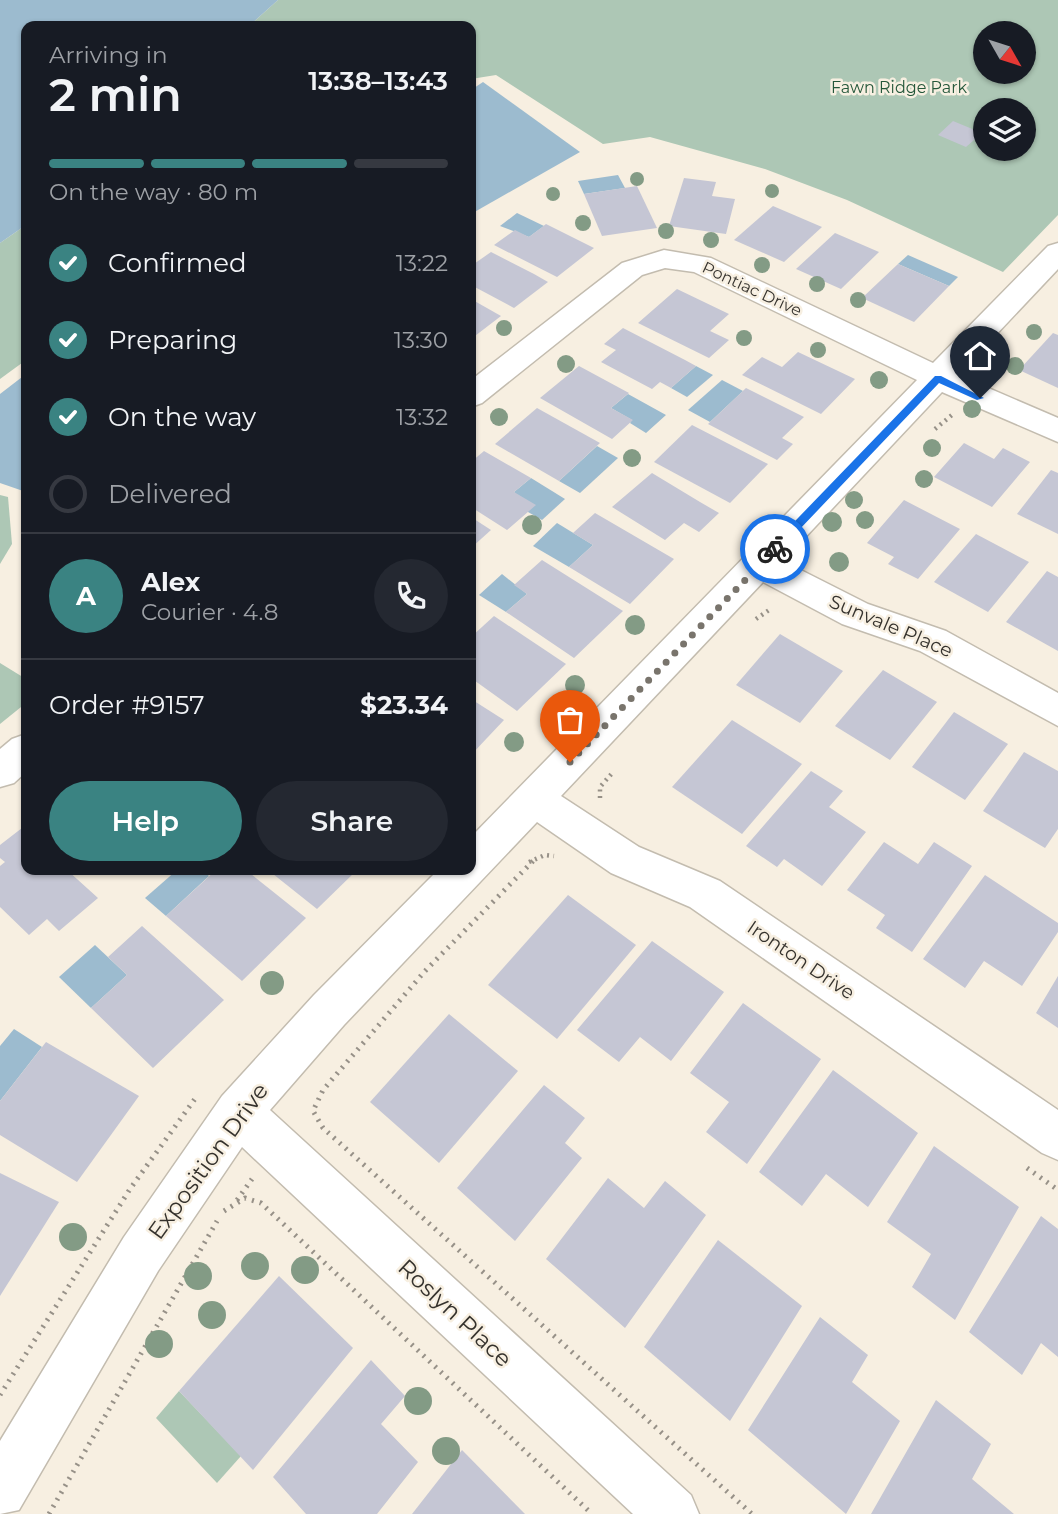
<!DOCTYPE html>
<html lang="en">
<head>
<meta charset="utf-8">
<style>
	:root { --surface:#171b24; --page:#242831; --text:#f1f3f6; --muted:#9ea1a6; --line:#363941; --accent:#3a8382 }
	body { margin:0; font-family:Montserrat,sans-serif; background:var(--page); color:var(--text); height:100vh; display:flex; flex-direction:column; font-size:26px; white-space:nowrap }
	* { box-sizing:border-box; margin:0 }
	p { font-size:23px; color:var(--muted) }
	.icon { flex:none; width:38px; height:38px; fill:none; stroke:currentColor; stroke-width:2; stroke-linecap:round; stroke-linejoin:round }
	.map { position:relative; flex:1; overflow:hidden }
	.sheet { position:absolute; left:21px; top:21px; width:455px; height:854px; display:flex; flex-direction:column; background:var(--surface); border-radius:14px; box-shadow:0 2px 5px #0004 }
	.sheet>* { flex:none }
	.needle { width:46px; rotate:129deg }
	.tools { position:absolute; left:973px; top:21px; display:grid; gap:14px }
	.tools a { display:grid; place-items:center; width:63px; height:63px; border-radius:50%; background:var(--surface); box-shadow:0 2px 5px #0004; font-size:35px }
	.pin { position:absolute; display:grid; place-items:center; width:60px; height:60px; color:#fff; margin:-72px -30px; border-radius:50% 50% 50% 0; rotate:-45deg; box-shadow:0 0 7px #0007 }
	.pin .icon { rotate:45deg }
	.courier { position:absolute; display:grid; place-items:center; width:70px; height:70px; margin:-35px; border:5px solid #1a73e8; border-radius:50%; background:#fff; color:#222; box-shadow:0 2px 9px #0007 }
	.headline em { font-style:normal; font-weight:600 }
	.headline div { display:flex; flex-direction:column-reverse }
	.headline { display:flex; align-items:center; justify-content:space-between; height:119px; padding:0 28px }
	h1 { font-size:46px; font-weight:600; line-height:52px }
	.bar { display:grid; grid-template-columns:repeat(4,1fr); gap:10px 7px; align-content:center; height:84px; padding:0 28px }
	.bar i { height:9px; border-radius:5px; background:var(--line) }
	.bar .selected { background:var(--accent) }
	.bar p { grid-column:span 4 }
	.line { display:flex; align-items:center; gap:18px; padding:0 28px; border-top:2px solid var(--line) }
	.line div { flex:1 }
	.round { display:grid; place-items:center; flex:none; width:74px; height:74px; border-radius:37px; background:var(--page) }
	ol { padding:0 28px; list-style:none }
	li { display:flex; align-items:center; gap:21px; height:77px }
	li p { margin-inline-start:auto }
	li .icon { padding:7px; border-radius:50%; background:var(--accent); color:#fff; stroke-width:4 }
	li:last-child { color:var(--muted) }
	li i { width:38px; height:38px; border:4px solid var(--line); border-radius:50% }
	.button { display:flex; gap:14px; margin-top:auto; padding:14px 28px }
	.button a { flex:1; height:80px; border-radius:42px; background:var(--accent); color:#fff; font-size:28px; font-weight:600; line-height:80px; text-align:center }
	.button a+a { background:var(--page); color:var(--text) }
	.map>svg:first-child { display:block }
	.green { fill:#adc7b5; fill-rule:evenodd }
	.water { fill:#9cbbcf }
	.building { fill:#c5c6d4 }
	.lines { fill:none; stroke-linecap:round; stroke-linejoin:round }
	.minor-casing { stroke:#c3bcaf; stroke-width:3 }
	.path-far1 { stroke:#979188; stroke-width:4.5; stroke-dasharray:2 4.5; stroke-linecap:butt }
	.path { stroke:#979188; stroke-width:5; stroke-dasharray:2 6; stroke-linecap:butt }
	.minor { fill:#fff; fill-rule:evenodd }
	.tree { fill:#839b85 }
	.route { fill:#1a73e8 }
	.done { stroke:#79746c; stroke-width:7; stroke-dasharray:0 12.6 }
	.labels { text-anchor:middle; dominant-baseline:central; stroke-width:5; stroke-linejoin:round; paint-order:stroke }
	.far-park-label { font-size:16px; fill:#24573a; stroke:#f7efe1 }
	.far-street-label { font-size:16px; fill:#35322d; stroke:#f7efe1 }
	.street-label { font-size:19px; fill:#35322d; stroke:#f7efe1 }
	.near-street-label { font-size:23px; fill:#35322d; stroke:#f7efe1 }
</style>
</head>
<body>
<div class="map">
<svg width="1058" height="1514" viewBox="0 0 1058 1514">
	<rect width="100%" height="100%" fill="#f7efe1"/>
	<!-- green -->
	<g class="green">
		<path d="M278,0H1058V215L1003,272L847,200L765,169L650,137L603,144L496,75L471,79V26H249ZM985,33H1024V72H985ZM985,110H1024V149H985Z"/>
		<path d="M26,225V360L0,379V243Z"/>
		<path d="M0,495L8,497L12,544L0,564Z"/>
		<path d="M0,663L26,679V703L0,724Z"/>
		<path d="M179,1391L241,1456L217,1483L156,1418Z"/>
	</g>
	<!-- water -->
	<g class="water">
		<path d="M0,0H278L249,26H26V225L0,243Z"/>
		<path d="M483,82L580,152L471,214V90Z"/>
		<path d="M618,175L625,188L584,194L578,181Z"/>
		<path d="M517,213L544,226L529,237L500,226Z"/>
		<path d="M908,255L958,277L949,286L898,264Z"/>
		<path d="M696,366L713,375L687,397L671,388Z"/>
		<path d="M26,374V492L0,483V394Z"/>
		<path d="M722,380L743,391L710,422L688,410Z"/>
		<path d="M628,394L666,415L646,433L630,423L632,420L611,408Z"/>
		<path d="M597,446L618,458L580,493L559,481Z"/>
		<path d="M531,478L565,499L542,520L528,512L514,492Z"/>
		<path d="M557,523L593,545L569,567L533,546Z"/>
		<path d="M502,574L527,594L506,612L479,595Z"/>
		<path d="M177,870H201L209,876L166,916L145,898Z"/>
		<path d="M95,945L127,975L91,1008L59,977Z"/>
		<path d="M14,1029L42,1047L0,1101V1046Z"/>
	</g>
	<!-- building -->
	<g class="building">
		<path d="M953,121L982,133L966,147L938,135Z"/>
		<path d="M684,178L716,182L712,196L735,199L726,234L669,226Z"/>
		<path d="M637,186L657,228L602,236L584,194Z"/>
		<path d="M773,206L822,227L784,262L734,240Z"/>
		<path d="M546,224L594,248L557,277L494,245L515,230L529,237Z"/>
		<path d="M835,233L879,252L841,289L796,269Z"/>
		<path d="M491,252L534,274L548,282L514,308L471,285V266Z"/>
		<path d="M898,264L949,286L914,322L862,298Z"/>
		<path d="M677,289L729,314L710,331L729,340L709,358L638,323Z"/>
		<path d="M471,299L501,316L471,339Z"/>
		<path d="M623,328L685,360L696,366L671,388L660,382L652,389L601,362L616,350L604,344Z"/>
		<path d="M1053,333L1058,335V388L1019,370Z"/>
		<path d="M798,352L855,379L821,414L742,375L762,357L782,367Z"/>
		<path d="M579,366L629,393L611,408L633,420L612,439L540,398Z"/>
		<path d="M746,388L804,417L782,438L793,444L777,460L708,424Z"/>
		<path d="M537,408L600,443L559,481L495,444Z"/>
		<path d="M692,425L768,464L730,503L654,462Z"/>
		<path d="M964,443L994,459L1003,448L1030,462L992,507L934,477Z"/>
		<path d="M484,451L531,478L514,492L536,505L507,530L471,507V462Z"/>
		<path d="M1051,470L1058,473V534L1017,514Z"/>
		<path d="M652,473L700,502L719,513L699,532L684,523L665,540L612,507Z"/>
		<path d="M904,500L960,529L918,579L888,564L894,557L867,543Z"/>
		<path d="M595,513L674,559L630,604L569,567L593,545L573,533Z"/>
		<path d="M471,517L491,530L471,548Z"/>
		<path d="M976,534L1029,562L988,612L934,582Z"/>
		<path d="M542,560L623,611L574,658L506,612L527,594L514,585Z"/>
		<path d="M1047,571L1058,577V651L1006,622Z"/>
		<path d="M494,616L566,664L517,711L471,678V637Z"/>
		<path d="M780,634L843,671L800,723L736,685Z"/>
		<path d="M883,670L937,702L890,760L835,726Z"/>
		<path d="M471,699L504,720L471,755Z"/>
		<path d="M954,712L1008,744L965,800L912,767Z"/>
		<path d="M732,720L802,764L742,834L672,787Z"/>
		<path d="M1024,752L1058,771V829L1045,848L983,811Z"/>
		<path d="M811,771L843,791L829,807L866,832L822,886L784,859L777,867L746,846Z"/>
		<path d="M22,828L26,832V870H67L98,898L59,931L47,919L29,935L0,907V866L5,862L0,858V845Z"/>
		<path d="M884,842L918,864L934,842L972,866L912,952L876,928L885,915L847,890Z"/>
		<path d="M216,870H246L306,918L242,981L166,916Z"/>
		<path d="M268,870H357L317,909Z"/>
		<path d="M985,875L1058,923V932L1022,986L984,961L965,988L923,959Z"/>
		<path d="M568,895L636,945L557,1039L488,985Z"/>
		<path d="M142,926L224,1000L153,1068L91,1008L127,975L108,957Z"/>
		<path d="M652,941L724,992L671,1061L640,1037L619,1062L577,1030Z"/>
		<path d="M1058,976V1028L1036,1013Z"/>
		<path d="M743,1003L821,1059L747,1164L706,1132L729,1102L690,1073Z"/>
		<path d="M449,1014L518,1071L439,1163L370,1102Z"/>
		<path d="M46,1042L139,1096L77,1182L0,1135V1101Z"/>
		<path d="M833,1070L918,1133L868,1207L826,1174L802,1206L759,1172Z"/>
		<path d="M544,1085L585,1118L565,1143L582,1158L515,1241L457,1188Z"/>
		<path d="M934,1146L1019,1207L955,1320L912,1287L931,1254L887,1222Z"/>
		<path d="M0,1173L59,1202L0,1296Z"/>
		<path d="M608,1178L644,1208L665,1181L706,1215L625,1328L546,1259Z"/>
		<path d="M1041,1216L1058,1229V1357L1041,1343L1022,1375L969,1332Z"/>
		<path d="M718,1240L802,1306L730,1421L644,1347Z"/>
		<path d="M279,1276L353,1348L253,1470L179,1391Z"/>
		<path d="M820,1317L868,1355L852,1382L900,1421L846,1514L748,1430Z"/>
		<path d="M371,1360L405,1396L381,1424L418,1462L377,1514H306L273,1477Z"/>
		<path d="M936,1400L991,1444L972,1479L1014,1514H871Z"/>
		<path d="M462,1450L525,1514H412Z"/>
	</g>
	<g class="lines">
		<!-- minor casing -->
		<g class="minor-casing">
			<g id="minor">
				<path d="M1058,243V269L958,375L1058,418V442L942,392L783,561L868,604L946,631L1058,693V726L920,651L842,624L763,582L561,796L639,847L720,881L1058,1110V1160L1042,1153L690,907L611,873L537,822L344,1025L270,1110L691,1495L699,1514H633L242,1147L158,1271L19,1510L0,1514V1441L124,1237L222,1096L314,995L438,870H471V837L917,380L694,272L665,268L642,275L482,403L471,407V380L622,263L664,250L711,258L933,363L1048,246Z"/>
				<path d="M26,734V772L14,783L0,787V749L12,739Z"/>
			</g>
		</g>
		<!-- path-far1 -->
		<g class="path-far1">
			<path d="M935,429L952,415"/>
			<path d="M756,619L772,608"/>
			<path d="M600,798V787L614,771"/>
			<path d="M529,862L545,855L554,856"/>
		</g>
		<!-- path -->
		<g class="path">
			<path d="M533,861L425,971L323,1090L313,1111L323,1128L752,1514"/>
			<path d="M1027,1168L1058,1190"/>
			<path d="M237,1200L252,1179"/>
			<path d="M224,1211L245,1198L261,1203L592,1514"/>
			<path d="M0,1395L130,1189L197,1096"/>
			<path d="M49,1514L217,1221"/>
		</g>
		<!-- minor -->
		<use href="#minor" class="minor"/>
	</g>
	<!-- trees -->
	<g class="tree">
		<circle cx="637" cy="179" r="7"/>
		<circle cx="772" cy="191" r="7"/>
		<circle cx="553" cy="194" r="7"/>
		<circle cx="583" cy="223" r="8"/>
		<circle cx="666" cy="231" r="8"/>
		<circle cx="711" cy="240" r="8"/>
		<circle cx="762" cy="265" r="8"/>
		<circle cx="817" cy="284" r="8"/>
		<circle cx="858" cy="300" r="8"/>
		<circle cx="504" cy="328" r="8"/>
		<circle cx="1034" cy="332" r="8"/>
		<circle cx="744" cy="338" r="8"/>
		<circle cx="818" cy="350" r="8"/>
		<circle cx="566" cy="364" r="9"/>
		<circle cx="1015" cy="366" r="9"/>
		<circle cx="879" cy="380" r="9"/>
		<circle cx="972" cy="409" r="9"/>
		<circle cx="499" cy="417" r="9"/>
		<circle cx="932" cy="448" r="9"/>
		<circle cx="632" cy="458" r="9"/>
		<circle cx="924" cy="479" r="9"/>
		<circle cx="854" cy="500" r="9"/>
		<circle cx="865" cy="520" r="9"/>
		<circle cx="832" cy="522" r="10"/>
		<circle cx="532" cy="525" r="10"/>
		<circle cx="839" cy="562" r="10"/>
		<circle cx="635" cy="625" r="10"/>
		<circle cx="575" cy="685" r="10"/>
		<circle cx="514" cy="742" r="10"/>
		<circle cx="272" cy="983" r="12"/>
		<circle cx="73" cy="1237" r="14"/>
		<circle cx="255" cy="1266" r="14"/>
		<circle cx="305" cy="1270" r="14"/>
		<circle cx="198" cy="1276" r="14"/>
		<circle cx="212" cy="1315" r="14"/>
		<circle cx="159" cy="1344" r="14"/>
		<circle cx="418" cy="1401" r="14"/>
		<circle cx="446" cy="1451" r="14"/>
	</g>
	<!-- route -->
	<path class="route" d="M935,376H941L984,398L977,400L939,383L778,552H771V546Z"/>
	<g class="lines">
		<!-- done -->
		<path class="done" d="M570,762L775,549"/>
	</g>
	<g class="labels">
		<!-- far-park labels -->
		<g class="far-park-label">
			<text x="899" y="87">Fawn Ridge Park</text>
		</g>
		<!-- far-street labels -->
		<g class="far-street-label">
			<text transform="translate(752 289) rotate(25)">Pontiac Drive</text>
		</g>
		<!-- street labels -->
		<g class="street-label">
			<text transform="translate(891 626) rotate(23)">Sunvale Place</text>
			<text transform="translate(801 960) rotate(34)">Ironton Drive</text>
		</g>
		<!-- near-street labels -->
		<g class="near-street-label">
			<text transform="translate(208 1161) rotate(-54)">Exposition Drive</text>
			<text transform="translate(455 1313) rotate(43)">Roslyn Place</text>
		</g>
	</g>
</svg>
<div class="tools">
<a><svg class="needle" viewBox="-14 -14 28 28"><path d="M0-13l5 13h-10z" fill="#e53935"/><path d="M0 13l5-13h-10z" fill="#9ea1a6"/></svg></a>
<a><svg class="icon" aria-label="layers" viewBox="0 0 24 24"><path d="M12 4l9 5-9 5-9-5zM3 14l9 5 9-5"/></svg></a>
</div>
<div class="pin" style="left:570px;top:762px;background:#ea580c"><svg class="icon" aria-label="bag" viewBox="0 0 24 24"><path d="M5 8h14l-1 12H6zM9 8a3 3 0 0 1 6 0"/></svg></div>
<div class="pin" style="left:980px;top:398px;background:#1f2937"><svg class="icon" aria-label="home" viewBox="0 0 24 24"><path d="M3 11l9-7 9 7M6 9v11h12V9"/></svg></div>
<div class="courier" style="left:775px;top:549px"><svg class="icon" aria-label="bike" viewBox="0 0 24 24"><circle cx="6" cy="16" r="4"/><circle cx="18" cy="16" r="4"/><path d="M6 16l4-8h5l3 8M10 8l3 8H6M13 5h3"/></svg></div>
<section class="sheet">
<div class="headline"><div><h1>2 min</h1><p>Arriving in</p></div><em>13:38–13:43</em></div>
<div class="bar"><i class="selected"></i><i class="selected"></i><i class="selected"></i><i></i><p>On the way · 80 m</p></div>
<ol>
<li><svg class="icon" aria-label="check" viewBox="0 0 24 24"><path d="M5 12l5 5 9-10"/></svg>Confirmed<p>13:22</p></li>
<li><svg class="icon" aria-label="check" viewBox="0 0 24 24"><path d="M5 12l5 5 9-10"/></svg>Preparing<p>13:30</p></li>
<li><svg class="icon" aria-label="check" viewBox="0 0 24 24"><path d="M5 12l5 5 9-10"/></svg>On the way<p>13:32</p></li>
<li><i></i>Delivered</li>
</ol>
<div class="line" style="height:126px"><b class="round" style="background:var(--accent);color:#fff">A</b><div><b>Alex</b><p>Courier · 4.8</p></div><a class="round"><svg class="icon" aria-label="phone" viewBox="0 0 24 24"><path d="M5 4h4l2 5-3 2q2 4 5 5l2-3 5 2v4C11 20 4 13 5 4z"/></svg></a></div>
<div class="line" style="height:91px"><div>Order #9157</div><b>$23.34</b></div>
<div class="button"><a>Help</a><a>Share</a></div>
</section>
</div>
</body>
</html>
